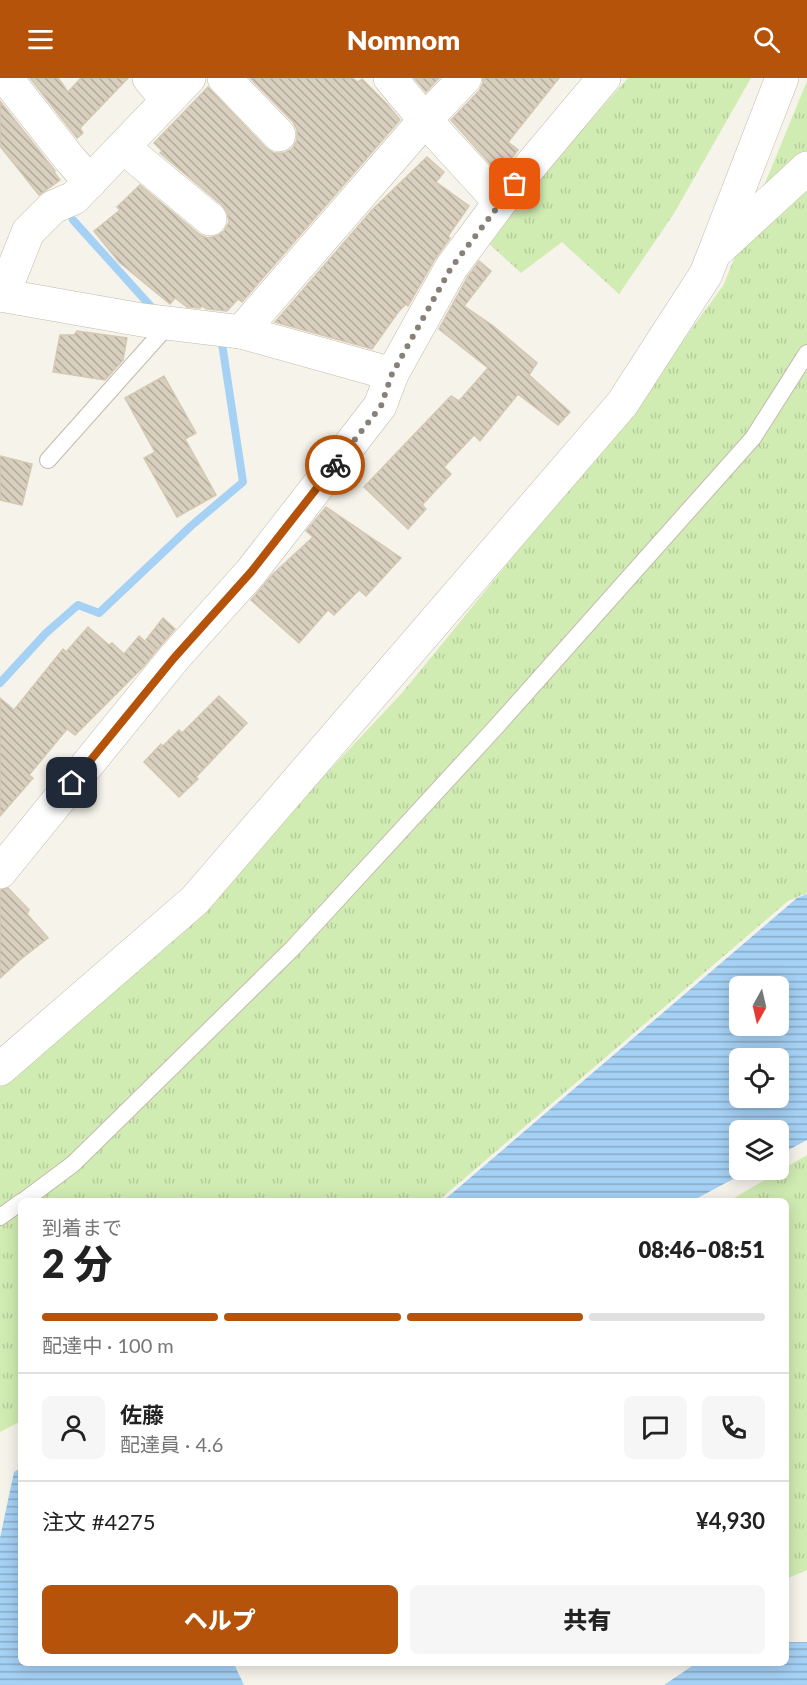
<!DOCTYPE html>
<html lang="ja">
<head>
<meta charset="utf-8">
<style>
	:root { --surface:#fff; --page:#f6f6f6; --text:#222; --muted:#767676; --line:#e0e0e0; --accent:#b45309 }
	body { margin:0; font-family:Lato,"Noto Sans JP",sans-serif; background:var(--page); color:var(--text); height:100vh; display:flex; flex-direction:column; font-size:22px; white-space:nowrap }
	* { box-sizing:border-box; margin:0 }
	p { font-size:20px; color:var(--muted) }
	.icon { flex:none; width:33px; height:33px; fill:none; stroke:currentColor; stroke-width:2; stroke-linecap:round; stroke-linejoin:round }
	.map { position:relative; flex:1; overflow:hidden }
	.details { position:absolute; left:18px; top:1120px; width:771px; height:468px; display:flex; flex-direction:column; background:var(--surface); border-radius:9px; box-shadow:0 3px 15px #0003 }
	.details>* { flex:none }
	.needle { width:39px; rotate:188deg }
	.buttons { position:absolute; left:729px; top:898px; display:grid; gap:12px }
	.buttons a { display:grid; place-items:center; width:60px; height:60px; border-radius:9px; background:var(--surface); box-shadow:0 3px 15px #0003; font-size:30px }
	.pin { position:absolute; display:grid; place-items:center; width:51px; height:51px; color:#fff; margin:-26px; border-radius:12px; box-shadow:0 3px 9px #0006 }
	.courier { position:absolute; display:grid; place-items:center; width:60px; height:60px; margin:-30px; border:4px solid #b45309; border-radius:50%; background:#fff; color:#222; box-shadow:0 2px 8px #0007 }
	.overview em { font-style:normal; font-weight:800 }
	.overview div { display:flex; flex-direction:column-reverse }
	.overview { display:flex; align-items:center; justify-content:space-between; height:102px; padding:0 24px }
	h1 { font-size:39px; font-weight:800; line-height:45px }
	.bar { display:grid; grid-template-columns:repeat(4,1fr); gap:9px 6px; align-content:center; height:72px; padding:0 24px }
	.bar i { height:8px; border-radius:4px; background:var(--line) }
	.bar .selected { background:var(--accent) }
	.bar p { grid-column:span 4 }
	.line { display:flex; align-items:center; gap:15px; padding:0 24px; border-top:2px solid var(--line) }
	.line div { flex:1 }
	.round { display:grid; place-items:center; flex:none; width:63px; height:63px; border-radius:9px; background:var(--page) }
	.button { display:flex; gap:12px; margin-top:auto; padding:12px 24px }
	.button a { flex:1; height:69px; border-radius:9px; background:var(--accent); color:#fff; font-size:24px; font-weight:800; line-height:69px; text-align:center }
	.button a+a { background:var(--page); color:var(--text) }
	header { display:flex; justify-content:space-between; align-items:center; height:78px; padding:0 24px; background:var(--accent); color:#fff; font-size:27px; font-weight:800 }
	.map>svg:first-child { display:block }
	.grass { fill:url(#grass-tufts) }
	.water { fill:url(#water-rules); fill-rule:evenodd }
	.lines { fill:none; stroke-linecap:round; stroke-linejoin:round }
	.stream { stroke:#a5d1f5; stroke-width:8 }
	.building { fill:url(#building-back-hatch); stroke:#d4c8b2; stroke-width:1.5 }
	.lane-casing { stroke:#c2bbac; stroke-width:18 }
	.street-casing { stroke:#c2bbac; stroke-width:34 }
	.lane { stroke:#fff; stroke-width:16 }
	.street { stroke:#fff; stroke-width:33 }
	.done { stroke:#878177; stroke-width:6; stroke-dasharray:0 10.8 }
	.route { stroke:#b45309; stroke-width:8 }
</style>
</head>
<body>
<header><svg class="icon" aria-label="menu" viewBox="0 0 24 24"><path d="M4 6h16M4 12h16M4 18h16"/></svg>Nomnom<svg class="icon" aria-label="search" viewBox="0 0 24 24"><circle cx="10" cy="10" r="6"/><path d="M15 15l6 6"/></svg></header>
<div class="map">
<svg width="807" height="1607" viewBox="0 0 807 1607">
	<defs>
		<pattern id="grass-tufts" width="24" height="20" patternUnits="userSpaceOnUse" patternTransform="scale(1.5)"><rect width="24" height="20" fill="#d0ecb2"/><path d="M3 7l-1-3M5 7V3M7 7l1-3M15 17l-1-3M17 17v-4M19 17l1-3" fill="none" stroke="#b4cc9a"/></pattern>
		<pattern id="water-rules" width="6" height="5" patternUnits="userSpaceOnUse" patternTransform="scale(1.5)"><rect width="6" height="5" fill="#a5d1f5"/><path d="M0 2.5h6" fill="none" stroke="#88abc7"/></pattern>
		<pattern id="building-back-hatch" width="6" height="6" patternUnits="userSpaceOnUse" patternTransform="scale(1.5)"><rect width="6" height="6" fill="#d8cfbf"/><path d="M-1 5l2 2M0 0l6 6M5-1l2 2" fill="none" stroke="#b1aa9c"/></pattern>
	</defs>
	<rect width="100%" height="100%" fill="#f6f3eb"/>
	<!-- grass -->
	<g class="grass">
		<path d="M628,0H751L673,137L619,216L562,164L521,195L485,162Z"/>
		<path d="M807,3V815L788,823L438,1123L21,1124V1343L0,1354V1006L214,815L402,615L626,340L723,208Z"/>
		<path d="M807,1077V1492L786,1501V1124L729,1123Z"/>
	</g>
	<!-- water -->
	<g class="water">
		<path d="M807,816V1062L779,1077L778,1053H740V1092H750L692,1123H443L797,820ZM740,909H778V948H740ZM740,981H778V1020H740Z"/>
		<path d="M21,1390V1586H234L244,1607H0V1460L14,1394Z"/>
		<path d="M786,1564H807V1607H664L695,1586H786Z"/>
	</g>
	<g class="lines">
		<!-- stream -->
		<g class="stream">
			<path d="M73,142L155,233"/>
			<path d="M0,605L46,555L78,527L99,535L191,448L243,404L221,259"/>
		</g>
	</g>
	<!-- building -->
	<g class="building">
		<path d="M30,0H58L68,14L81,0H128L80,50L83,55L77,60Z"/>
		<path d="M250,0H352L358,4L362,1L387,26L400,42L242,224L238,221L227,233L207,231L202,228L200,230L187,229L175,220L170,226L119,184L94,153L120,132L117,129L140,107L199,156L207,160L217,158L224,153L229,144L227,134L222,127L160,75L162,73L154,65L208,9L266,70L274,75H284L292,71L297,62V52L293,44Z"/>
		<path d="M414,0H439L426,14Z"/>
		<path d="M483,0H559L508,64L518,72L503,92L496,87L493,89L451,42L479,13L483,5Z"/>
		<path d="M0,23L55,93L54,94L60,102L39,117L0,68Z"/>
		<path d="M427,79L444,94L436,104L469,128L448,158L450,160L435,181L408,228L406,226L399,233L372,271L275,244L373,131Z"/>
		<path d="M479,183L491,193L464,228L492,247L537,285L529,297L570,334L558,347L518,316L480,363L474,357L444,389L451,396L422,427L426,431L408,451L364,409L451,318L459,323L488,290L439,251L467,200Z"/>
		<path d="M77,253L127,260L123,282L105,302L53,294L60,257H74Z"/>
		<path d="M164,298L196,355L185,361L216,417L177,439L144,380L155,374L125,320Z"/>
		<path d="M0,378L32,386L22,427L0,422Z"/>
		<path d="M326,429L401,480L366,518L359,512L334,537L328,532L299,565L251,522L273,496L313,459L306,453Z"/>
		<path d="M163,540L175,551L157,572L146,562Z"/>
		<path d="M88,549L109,567L112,565L124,576L139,558L156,573L143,589L75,657L67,651L29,697L33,700L0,738V620L14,632L63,571L66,574Z"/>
		<path d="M219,618L247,645L196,699L198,701L179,719L144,684L161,666L163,668L179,652L182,655Z"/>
		<path d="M8,810L29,832L27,836L48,860L21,881L0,900V812Z"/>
	</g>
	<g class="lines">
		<!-- lane casing -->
		<g class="lane-casing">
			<g id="lane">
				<path d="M48,382L170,245"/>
				<path d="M22,1124L73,1086L292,871L496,649L753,360L807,275"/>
				<path d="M0,1139L21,1124"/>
			</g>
		</g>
		<!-- street casing -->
		<g class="street-casing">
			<g id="street">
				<path d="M6,0L69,80L90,104"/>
				<path d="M149,0L167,22"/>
				<path d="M224,0L279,57"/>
				<path d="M390,0L425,42L500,124"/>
				<path d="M123,69L210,141"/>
				<path d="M720,170L807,90"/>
				<path d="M0,217L142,242L241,254L392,296"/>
				<path d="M3,217L28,154L53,129L74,120L189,0"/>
				<path d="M241,254L425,42L465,0"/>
				<path d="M0,794L174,580L251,494L380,328L392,296L451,190L500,124L604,0"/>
				<path d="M0,991L195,822L622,326L706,196L782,0"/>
			</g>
		</g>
		<!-- lane -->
		<use href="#lane" class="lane"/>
		<!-- street -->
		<use href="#street" class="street"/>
	</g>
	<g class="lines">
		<!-- done -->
		<path class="done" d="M335,387L381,328L392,296L451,190L515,106"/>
		<!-- route -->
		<path class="route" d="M72,705L174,580L251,494L335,387"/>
	</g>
</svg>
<div class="buttons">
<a><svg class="needle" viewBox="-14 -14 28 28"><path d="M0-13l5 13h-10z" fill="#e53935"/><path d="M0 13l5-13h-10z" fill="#767676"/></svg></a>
<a><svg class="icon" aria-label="locate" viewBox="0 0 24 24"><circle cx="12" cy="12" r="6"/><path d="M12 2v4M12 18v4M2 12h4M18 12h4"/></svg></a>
<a><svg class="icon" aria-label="layers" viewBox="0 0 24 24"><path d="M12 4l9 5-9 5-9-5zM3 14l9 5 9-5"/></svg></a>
</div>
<div class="pin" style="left:515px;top:106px;background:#ea580c"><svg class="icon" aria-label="bag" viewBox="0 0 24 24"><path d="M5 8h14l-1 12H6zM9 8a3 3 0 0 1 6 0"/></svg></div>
<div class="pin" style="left:72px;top:705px;background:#1f2937"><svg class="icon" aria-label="home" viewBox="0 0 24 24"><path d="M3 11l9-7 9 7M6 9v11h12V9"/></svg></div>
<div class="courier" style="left:335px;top:387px"><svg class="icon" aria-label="bike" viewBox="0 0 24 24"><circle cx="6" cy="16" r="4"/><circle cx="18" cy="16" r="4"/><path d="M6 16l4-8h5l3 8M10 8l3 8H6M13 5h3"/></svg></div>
<section class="details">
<div class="overview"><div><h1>2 分</h1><p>到着まで</p></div><em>08:46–08:51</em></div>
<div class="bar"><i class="selected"></i><i class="selected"></i><i class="selected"></i><i></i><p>配達中 · 100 m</p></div>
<div class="line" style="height:108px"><a class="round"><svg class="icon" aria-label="person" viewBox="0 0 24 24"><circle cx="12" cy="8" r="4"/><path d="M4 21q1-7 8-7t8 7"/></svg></a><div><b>佐藤</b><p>配達員 · 4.6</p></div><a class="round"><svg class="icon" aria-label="chat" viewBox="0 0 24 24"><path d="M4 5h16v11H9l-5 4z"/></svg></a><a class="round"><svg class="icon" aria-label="phone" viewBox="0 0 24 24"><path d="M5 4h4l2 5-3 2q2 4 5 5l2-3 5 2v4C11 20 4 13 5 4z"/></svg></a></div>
<div class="line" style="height:78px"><div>注文 #4275</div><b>¥4,930</b></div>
<div class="button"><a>ヘルプ</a><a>共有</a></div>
</section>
</div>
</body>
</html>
